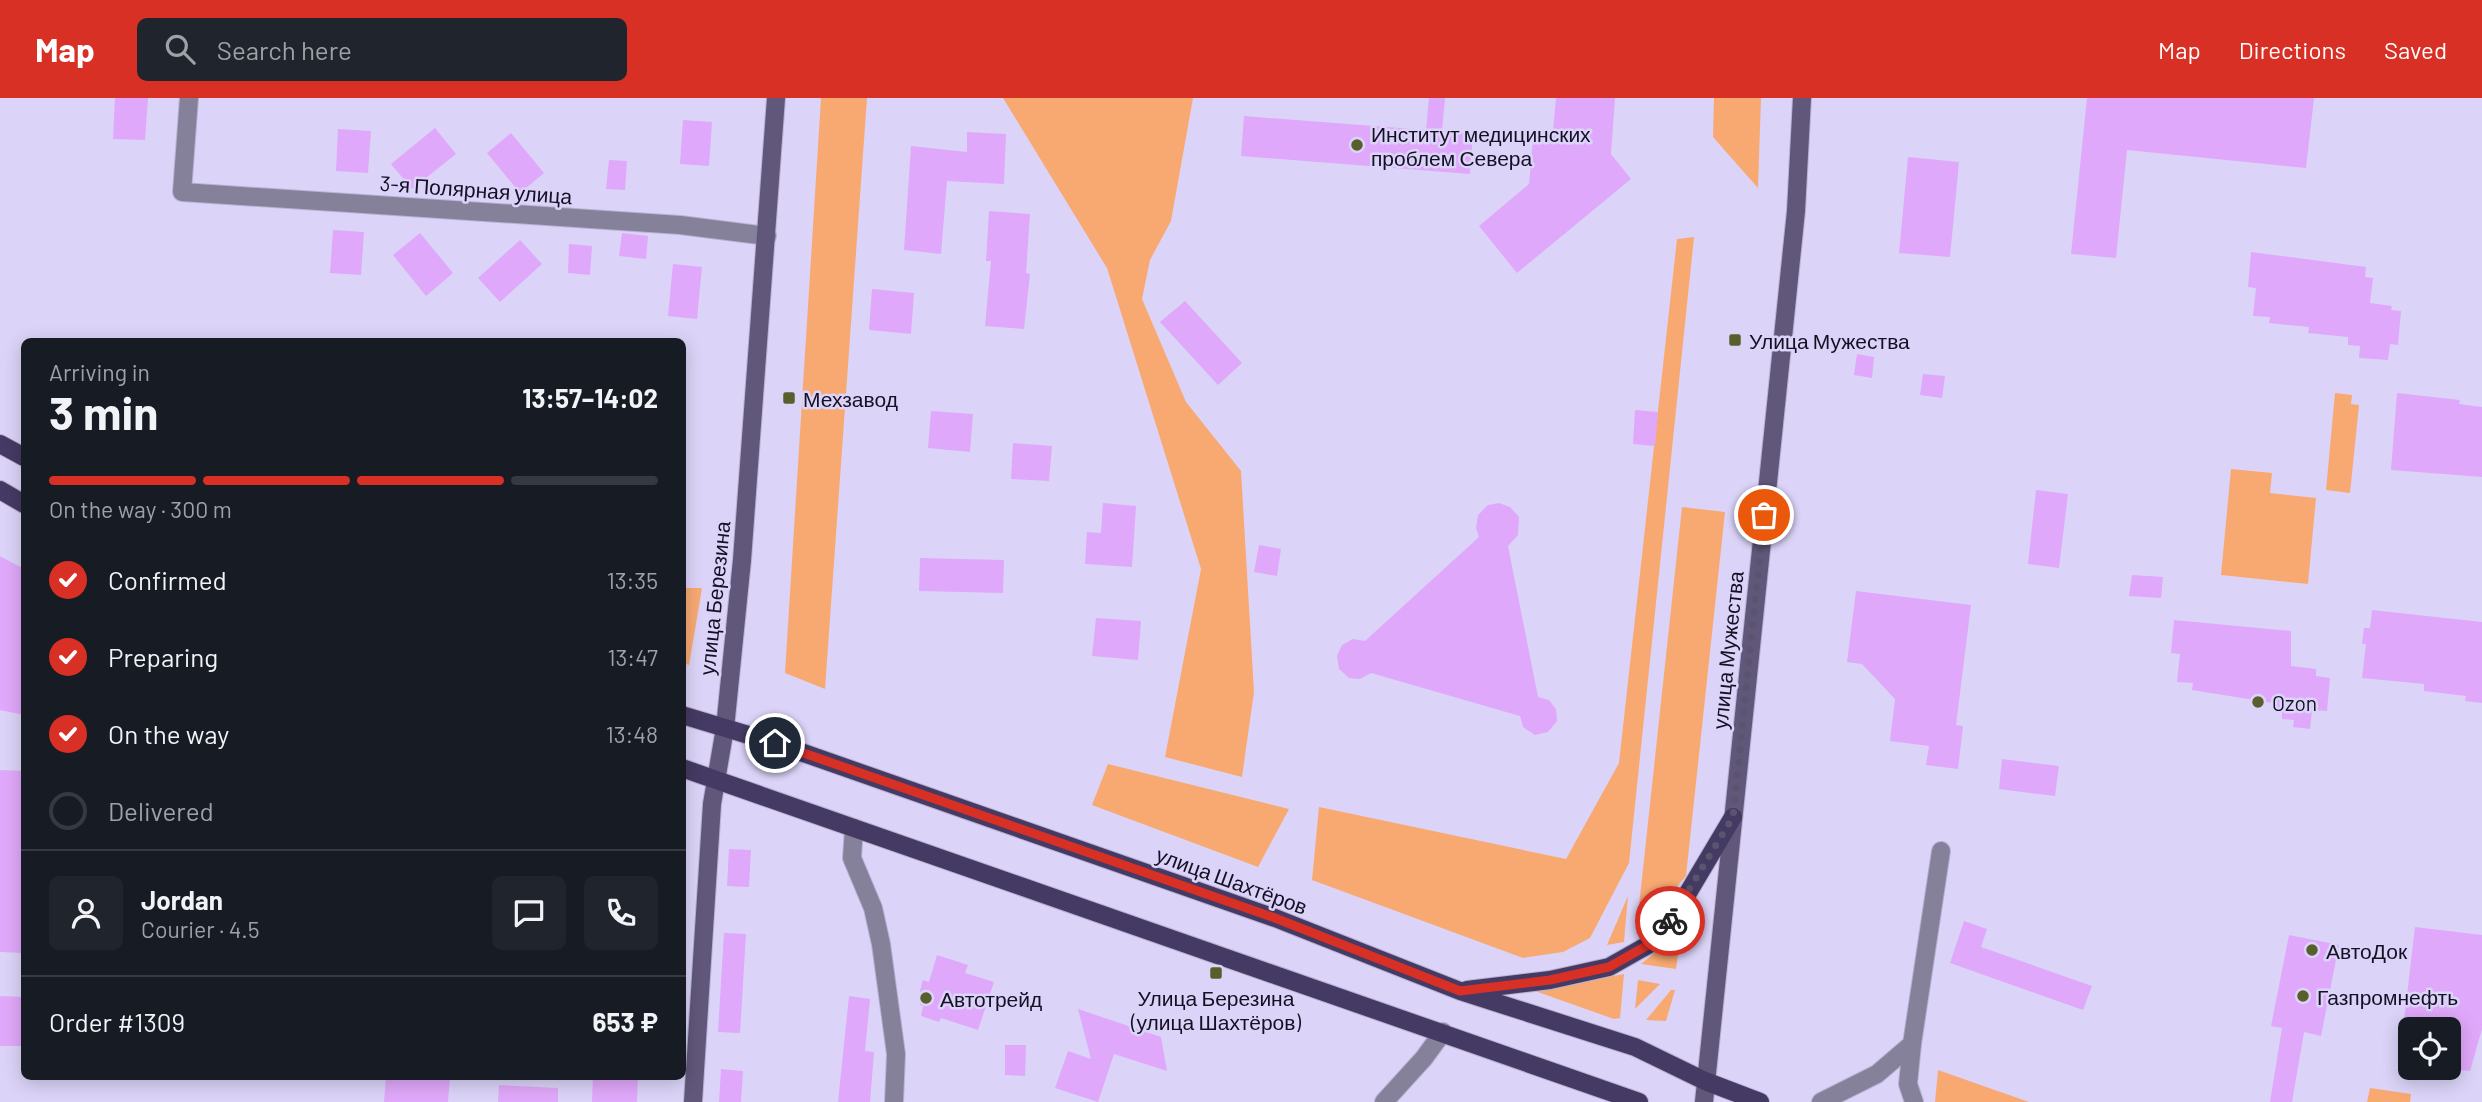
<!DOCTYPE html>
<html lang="en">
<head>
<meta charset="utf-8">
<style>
	:root { --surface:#171b24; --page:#20242c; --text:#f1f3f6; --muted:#9ea1a6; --line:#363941; --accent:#d93025 }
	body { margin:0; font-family:Barlow,sans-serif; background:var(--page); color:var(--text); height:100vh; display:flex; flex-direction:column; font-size:26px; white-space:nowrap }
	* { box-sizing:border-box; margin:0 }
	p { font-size:23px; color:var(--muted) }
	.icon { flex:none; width:38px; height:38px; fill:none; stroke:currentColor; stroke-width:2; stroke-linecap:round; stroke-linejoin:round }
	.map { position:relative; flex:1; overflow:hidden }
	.sheet { position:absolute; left:21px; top:240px; width:665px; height:742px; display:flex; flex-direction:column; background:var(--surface); border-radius:10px; box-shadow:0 4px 18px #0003 }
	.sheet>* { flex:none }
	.buttons { position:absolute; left:2398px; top:919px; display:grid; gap:14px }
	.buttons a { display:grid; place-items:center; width:63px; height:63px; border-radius:10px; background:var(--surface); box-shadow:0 4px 18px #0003; font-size:35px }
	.pin { position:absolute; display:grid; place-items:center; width:60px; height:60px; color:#fff; margin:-30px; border:4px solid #fff; border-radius:50%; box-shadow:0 2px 7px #0007 }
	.courier { position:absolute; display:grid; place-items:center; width:70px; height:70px; margin:-35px; border:5px solid #d93025; border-radius:50%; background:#fff; color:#222; box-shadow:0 2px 9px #0007 }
	.overview em { font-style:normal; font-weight:700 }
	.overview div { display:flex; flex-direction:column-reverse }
	.overview { display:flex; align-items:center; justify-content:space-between; height:119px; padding:0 28px }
	h1 { font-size:46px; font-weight:700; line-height:52px }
	.bar { display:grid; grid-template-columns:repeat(4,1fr); gap:10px 7px; align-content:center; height:84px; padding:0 28px }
	.bar i { height:9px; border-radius:5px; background:var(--line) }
	.bar .current { background:var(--accent) }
	.bar p { grid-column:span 4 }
	.line { display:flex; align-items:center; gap:18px; padding:0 28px; border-top:2px solid var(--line) }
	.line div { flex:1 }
	.round { display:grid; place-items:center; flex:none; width:74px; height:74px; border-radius:10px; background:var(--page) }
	ol { padding:0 28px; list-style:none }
	li { display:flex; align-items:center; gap:21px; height:77px }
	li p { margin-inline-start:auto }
	li .icon { padding:7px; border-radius:50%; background:var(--accent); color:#fff; stroke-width:4 }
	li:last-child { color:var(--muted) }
	li i { width:38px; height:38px; border:4px solid var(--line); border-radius:50% }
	header { display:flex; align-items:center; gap:42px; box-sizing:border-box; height:98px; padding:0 35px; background:var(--accent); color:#fff }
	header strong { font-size:33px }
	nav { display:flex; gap:38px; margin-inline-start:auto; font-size:24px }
	.search { width:490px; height:63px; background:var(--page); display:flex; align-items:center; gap:18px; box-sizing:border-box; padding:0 24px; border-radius:10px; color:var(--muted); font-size:26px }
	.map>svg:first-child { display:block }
	.green { fill:#f8a972 }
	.building { fill:#e0a8fa }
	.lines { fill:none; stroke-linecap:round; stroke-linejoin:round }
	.street-casing { stroke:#b7b1d2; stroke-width:20 }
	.secondary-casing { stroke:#b7b1d2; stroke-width:20 }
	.primary-casing { stroke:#b7b1d2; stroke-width:20 }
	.street { stroke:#86819a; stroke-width:18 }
	.secondary { stroke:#60577a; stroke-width:18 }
	.primary { stroke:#453a63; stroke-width:18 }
	.done { stroke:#5a556e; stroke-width:7; stroke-dasharray:0 12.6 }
	.route { stroke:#d93025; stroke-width:9 }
	.poi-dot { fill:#585e2c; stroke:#dbd4f8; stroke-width:2.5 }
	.labels { text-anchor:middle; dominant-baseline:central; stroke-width:5; stroke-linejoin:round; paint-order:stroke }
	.poi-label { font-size:21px; fill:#151024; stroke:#dbd4f8; text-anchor:start }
	.street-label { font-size:21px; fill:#151024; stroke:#dbd4f8 }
</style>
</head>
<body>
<header>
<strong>Map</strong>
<div class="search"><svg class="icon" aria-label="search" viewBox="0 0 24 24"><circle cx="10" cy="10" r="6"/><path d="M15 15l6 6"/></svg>Search here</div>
<nav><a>Map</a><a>Directions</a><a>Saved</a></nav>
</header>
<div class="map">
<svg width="2482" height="1004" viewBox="0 0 2482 1004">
	<rect width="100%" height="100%" fill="#dbd4f8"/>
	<!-- green -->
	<g class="green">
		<path d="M821,0H867L825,591L785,575Z"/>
		<path d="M1003,0H1193L1171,123L1150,162L1142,201L1186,304L1241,373L1254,594L1242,679L1165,659L1201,471L1107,170Z"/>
		<path d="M1714,0H1761L1758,90L1713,39Z"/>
		<path d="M1694,139L1629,765L1590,840L1563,854L1523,860L1312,782L1319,709L1566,761L1619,665L1677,141Z"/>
		<path d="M2335,295L2352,297L2351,306L2359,307L2350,395L2326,392Z"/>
		<path d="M2231,371L2272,375L2270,395L2316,400L2308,486L2221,477Z"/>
		<path d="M1682,409L1725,414L1686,778L1636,836Z"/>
		<path d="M683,490H702L689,567L683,565Z"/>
		<path d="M1108,666L1289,711L1258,769L1092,707Z"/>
		<path d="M1628,798L1624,844L1607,847Z"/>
		<path d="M1681,833L1676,871L1641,866Z"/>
		<path d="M1624,876L1620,920L1614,921L1535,893Z"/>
		<path d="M1638,882L1660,886L1635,911Z"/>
		<path d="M1671,892H1675L1666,923L1646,922Z"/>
		<path d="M1938,972L2029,1004H1935Z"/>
		<path d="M2370,990L2411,996L2410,1004H2367Z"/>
	</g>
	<!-- building -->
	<g class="building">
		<path d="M115,0H148L145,42L113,41Z"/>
		<path d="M1429,0H1445L1442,33L1473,36L1470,76L1241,58L1244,18L1426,32Z"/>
		<path d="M1556,0H1615L1611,56L1631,81L1517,175L1479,128L1529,86L1533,42L1552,44Z"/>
		<path d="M2087,0H2314L2306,70L2127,52L2116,160L2071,156Z"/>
		<path d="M683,22L712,24L709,68L680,66Z"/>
		<path d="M435,30L456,56L412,91L391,66Z"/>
		<path d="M338,31L371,33L368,75L336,73Z"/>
		<path d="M967,34L1006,36L1004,86L947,83L941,156L904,152L911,48L967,54Z"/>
		<path d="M511,35L544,75L520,95L487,55Z"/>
		<path d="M1908,59L1959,64L1950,159L1899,155Z"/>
		<path d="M609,62L627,63L625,92L606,91Z"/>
		<path d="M989,113L1030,116L1026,175L1030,176L1024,231L985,228L991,163H986Z"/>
		<path d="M333,132L364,134L361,177L330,175Z"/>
		<path d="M420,135L453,175L426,198L393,157Z"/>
		<path d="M622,135L648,138L646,161L619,158Z"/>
		<path d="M520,142L542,166L500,204L478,180Z"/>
		<path d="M569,146L592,148L590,177L568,175Z"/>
		<path d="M2251,154L2366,169L2365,179L2373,180L2370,205L2392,208L2391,212L2401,213L2398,247L2390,246L2388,262L2359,260L2360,248L2348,247V239L2308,235L2309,229L2269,225L2270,219L2253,218L2256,190L2248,189Z"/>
		<path d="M673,166L702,169L697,221L668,218Z"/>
		<path d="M872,191L914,195L911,236L869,232Z"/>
		<path d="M1185,203L1242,265L1218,287L1160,224Z"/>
		<path d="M1857,256L1874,259L1872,280L1854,277Z"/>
		<path d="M1923,276L1945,278L1942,300L1920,297Z"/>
		<path d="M2397,295L2460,302L2459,306L2482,309V379L2391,372Z"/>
		<path d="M1635,312L1658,314L1655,348L1633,346Z"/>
		<path d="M931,313L973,316L970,354L928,350Z"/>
		<path d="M1013,345L1052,348L1049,383L1011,381Z"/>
		<path d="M2036,392L2068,396L2059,470L2028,466Z"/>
		<path d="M1103,405L1136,408L1132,469L1085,466L1087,434L1101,435Z"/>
		<path d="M1499,405L1510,409L1519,419L1518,437L1508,448L1538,599L1549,602L1556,611L1557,623L1548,634L1535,637L1523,629L1520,618L1371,575L1360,581L1349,580L1339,571L1337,558L1342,547L1353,541L1365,543L1479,439L1476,430L1478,417L1488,407Z"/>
		<path d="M1259,447L1281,451L1277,478L1254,474Z"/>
		<path d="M0,458L24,471V617L0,612Z"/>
		<path d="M920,460L1004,462L1003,495L919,493Z"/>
		<path d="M2132,477L2163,479L2161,500L2129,498Z"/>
		<path d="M1856,493L1971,507L1956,627L1963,628L1958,671L1926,667L1929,648L1890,643L1895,601L1862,566L1847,564Z"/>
		<path d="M2372,512L2482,524V605L2465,603L2466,598L2424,593V586L2362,580L2366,546H2362L2364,530H2370Z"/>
		<path d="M1096,520L1141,523L1138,562L1092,558Z"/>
		<path d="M2174,522L2291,533V568L2316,571V578L2330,580L2327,613L2312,612L2310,631L2293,629L2294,622L2282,621V613L2272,612L2273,605L2192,592L2193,585L2177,584L2180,556L2171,555Z"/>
		<path d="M2002,661L2059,668L2055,698L1999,691Z"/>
		<path d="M0,672L24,673V855L0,854Z"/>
		<path d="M729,751L751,752L749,789L727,788Z"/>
		<path d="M1964,823L1987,831L1981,849L2092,888L2083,912L1950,865Z"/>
		<path d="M2415,829L2482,837V931L2470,973L2448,971V931H2403Z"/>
		<path d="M724,835L746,836L740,935L718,934Z"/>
		<path d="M2289,837L2339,847L2321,938L2304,934L2292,1004H2270L2282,930L2271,928Z"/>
		<path d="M937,857L968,867L965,875L994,884L978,932L941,920L939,924L921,918L923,908L920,907V893L923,882L929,884Z"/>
		<path d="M0,898L24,899V948H0Z"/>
		<path d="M849,898L870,901L865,953L874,954L870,1004H838Z"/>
		<path d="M1078,911L1161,939L1167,973L1114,956L1098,1004L1055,990L1068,953L1091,961Z"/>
		<path d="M1005,947H1026L1025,978L1005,977Z"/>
		<path d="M721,971L743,973L741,1004H719Z"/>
		<path d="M386,978H450L448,1004H384Z"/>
		<path d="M593,978H638L637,1004H592Z"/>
		<path d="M499,987L558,990V1004H498Z"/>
	</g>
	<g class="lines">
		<!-- street casing -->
		<g class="street-casing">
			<g id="street">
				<path d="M189,0L182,94L680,127L767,138"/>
				<path d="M854,730L852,760L873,810L881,846L896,956L894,1004"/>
				<path d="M1912,946L1908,986L1914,1004"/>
				<path d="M1384,1004L1424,960L1443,934"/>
				<path d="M1821,1004L1877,976L1912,946L1941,753"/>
			</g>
		</g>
		<!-- secondary casing -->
		<g class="secondary-casing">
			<g id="secondary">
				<path d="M693,1004L712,706L725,630L742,462L776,0"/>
				<path d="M1704,1004L1796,113L1802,0"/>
			</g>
		</g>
		<!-- primary casing -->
		<g class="primary-casing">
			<g id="primary">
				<path d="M0,346L24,359"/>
				<path d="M0,392L24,406"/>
				<path d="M682,617L775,645L1275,820L1460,893L1635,949L1705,983L1760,1004"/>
				<path d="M682,670L1639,1004"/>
				<path d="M1467,892L1550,882L1609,869L1655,843L1676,815L1733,719"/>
			</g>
		</g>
		<!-- street -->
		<use href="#street" class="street"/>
		<!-- secondary -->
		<use href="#secondary" class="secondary"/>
		<!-- primary -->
		<use href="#primary" class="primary"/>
	</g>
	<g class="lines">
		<!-- done -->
		<path class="done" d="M1670,823L1733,719L1764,417"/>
		<!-- route -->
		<path class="route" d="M775,645L1275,820L1460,893L1550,882L1609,869L1655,843L1670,823"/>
	</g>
	<!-- markers -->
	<g class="poi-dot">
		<circle cx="1357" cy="47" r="7"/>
		<rect x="1728" y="235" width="14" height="14" rx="3.5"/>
		<rect x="782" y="293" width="14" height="14" rx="3.5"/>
		<circle cx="2258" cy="604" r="7"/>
		<circle cx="2312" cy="852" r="7"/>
		<rect x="1209" y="868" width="14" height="14" rx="3.5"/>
		<circle cx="2303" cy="898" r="7"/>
		<circle cx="926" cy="900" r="7"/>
	</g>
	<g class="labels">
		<!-- poi labels -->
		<g class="poi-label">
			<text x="1371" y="35">Институт медицинских<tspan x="1371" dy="24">проблем Севера</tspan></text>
			<text x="1749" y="242">Улица Мужества</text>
			<text x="803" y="300">Мехзавод</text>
			<text x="2272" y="604">Ozon</text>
			<text x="2326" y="852">АвтоДок</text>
			<text x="2317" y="898">Газпромнефть</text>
			<text x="1216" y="899" text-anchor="middle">Улица Березина<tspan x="1216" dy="24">(улица Шахтёров)</tspan></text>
			<text x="940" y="900">Автотрейд</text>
		</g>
		<!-- street labels -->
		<g class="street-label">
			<text transform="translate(476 91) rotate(4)">3-я Полярная улица</text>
			<text transform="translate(714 500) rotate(-84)">улица Березина</text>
			<text transform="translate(1727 552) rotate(-84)">улица Мужества</text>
			<text transform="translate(1232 782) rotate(20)">улица Шахтёров</text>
		</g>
	</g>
</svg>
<div class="buttons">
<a><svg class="icon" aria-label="locate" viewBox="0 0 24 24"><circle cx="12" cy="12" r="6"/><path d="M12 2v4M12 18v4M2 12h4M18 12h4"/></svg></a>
</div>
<div class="pin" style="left:1764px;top:417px;background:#ea580c"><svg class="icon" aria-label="bag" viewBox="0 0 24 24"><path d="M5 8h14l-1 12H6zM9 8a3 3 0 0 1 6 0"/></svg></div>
<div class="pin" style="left:775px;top:645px;background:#1f2937"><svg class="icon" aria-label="home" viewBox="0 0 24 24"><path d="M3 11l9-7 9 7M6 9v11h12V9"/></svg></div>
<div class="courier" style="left:1670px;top:823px"><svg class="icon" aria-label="bike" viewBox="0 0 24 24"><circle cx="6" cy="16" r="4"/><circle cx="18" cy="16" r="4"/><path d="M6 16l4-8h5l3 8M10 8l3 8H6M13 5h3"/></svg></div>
<section class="sheet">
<div class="overview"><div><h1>3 min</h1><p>Arriving in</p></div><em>13:57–14:02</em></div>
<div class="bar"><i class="current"></i><i class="current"></i><i class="current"></i><i></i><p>On the way · 300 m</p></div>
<ol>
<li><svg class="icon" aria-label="check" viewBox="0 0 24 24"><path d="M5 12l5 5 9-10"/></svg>Confirmed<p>13:35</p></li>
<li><svg class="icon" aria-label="check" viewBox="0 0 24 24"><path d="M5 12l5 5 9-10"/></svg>Preparing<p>13:47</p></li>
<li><svg class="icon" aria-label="check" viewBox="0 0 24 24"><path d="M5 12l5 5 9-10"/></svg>On the way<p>13:48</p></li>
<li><i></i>Delivered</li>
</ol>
<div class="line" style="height:126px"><a class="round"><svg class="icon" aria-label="person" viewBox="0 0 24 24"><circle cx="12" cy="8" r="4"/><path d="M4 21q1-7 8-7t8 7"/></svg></a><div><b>Jordan</b><p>Courier · 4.5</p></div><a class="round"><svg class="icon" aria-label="chat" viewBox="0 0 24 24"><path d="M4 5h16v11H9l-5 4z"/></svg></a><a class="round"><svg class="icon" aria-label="phone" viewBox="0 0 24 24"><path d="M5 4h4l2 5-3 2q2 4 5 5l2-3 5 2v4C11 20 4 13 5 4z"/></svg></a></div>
<div class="line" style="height:91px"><div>Order #1309</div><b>653 ₽</b></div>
</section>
</div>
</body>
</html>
